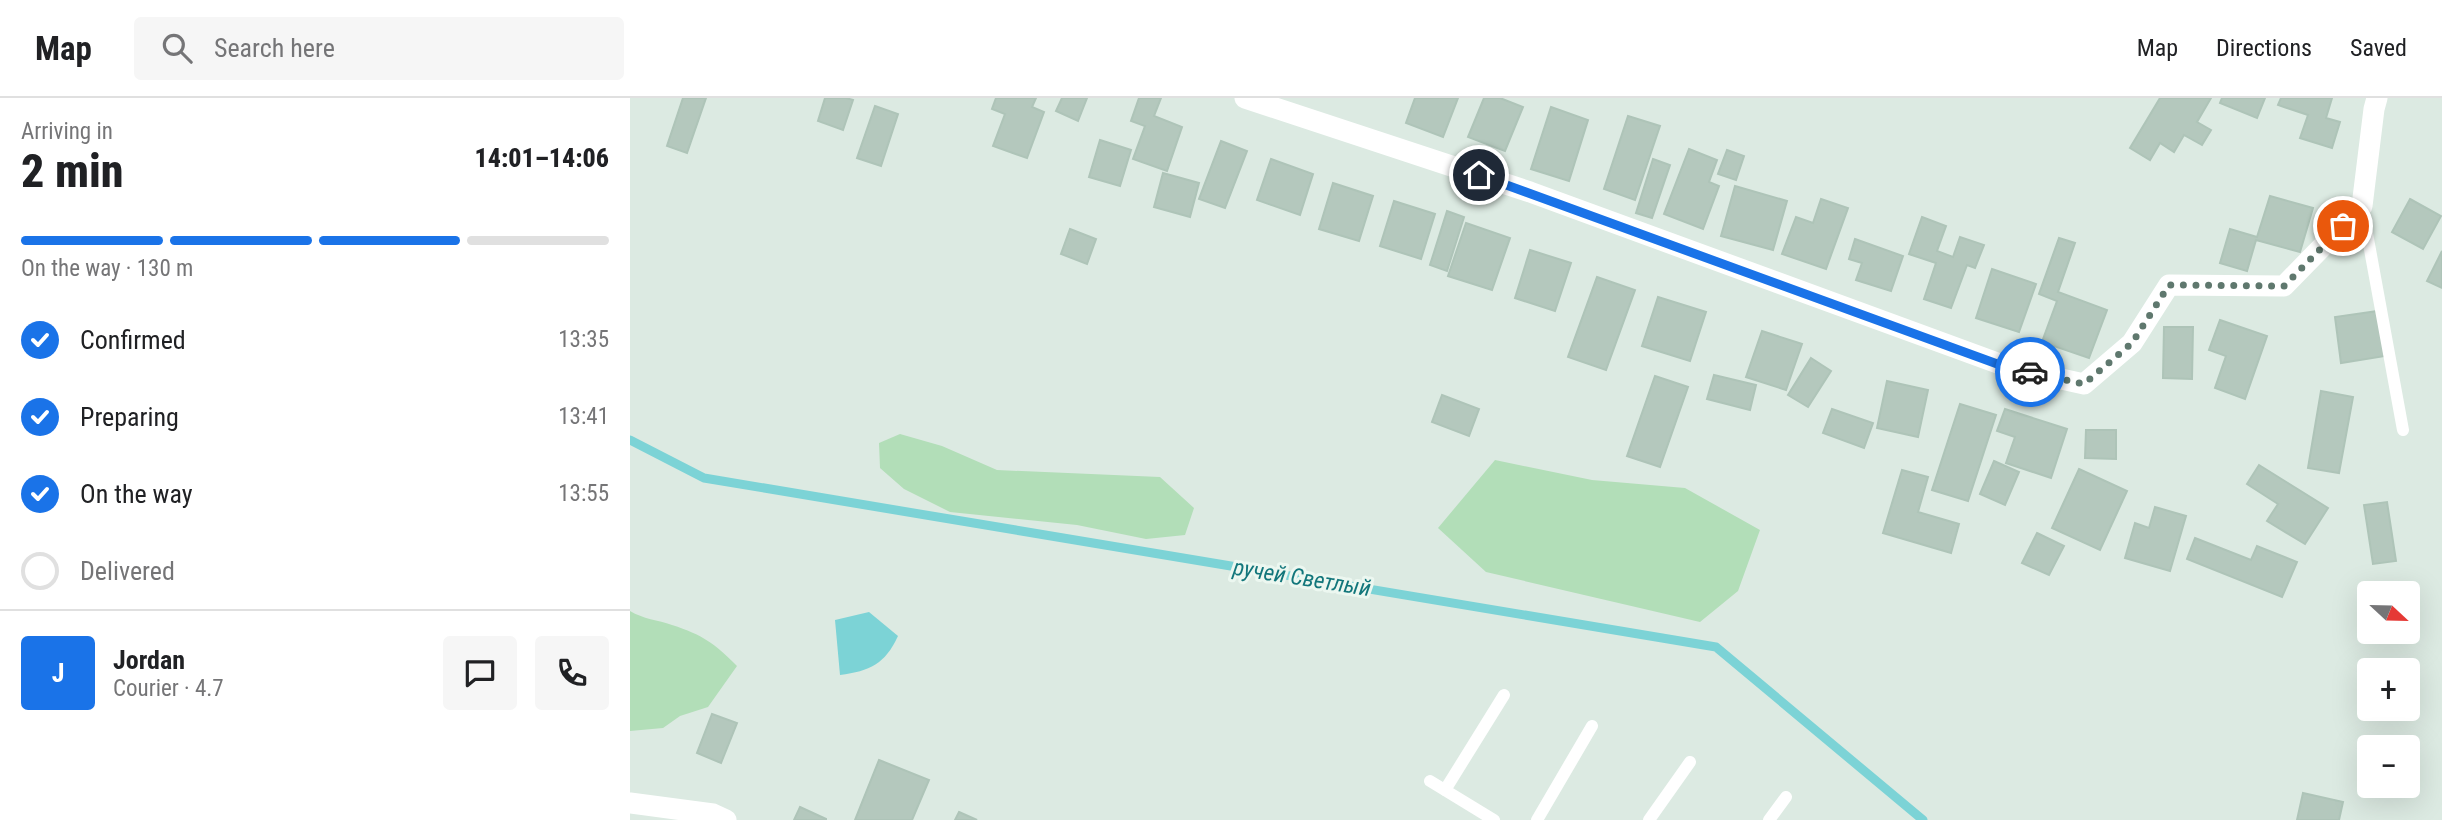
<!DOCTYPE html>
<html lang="en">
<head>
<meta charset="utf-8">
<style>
	:root { --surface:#fff; --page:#f6f6f6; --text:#202124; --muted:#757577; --line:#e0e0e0; --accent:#1a73e8 }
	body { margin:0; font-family:"Roboto Condensed",sans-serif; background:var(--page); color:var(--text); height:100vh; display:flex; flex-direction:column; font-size:26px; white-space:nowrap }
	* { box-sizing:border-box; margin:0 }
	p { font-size:23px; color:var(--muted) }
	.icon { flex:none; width:38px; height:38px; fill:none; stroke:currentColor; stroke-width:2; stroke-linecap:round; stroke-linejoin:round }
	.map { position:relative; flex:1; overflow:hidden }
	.panel { display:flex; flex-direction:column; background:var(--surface); width:630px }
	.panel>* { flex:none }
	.needle { width:46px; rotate:112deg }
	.fabs { position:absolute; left:1727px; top:483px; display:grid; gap:14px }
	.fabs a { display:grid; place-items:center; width:63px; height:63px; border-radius:7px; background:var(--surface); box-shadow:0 7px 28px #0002; font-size:35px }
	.pin { position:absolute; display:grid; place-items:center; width:60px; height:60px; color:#fff; margin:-30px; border:4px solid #fff; border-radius:50%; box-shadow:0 2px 7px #0007 }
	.courier { position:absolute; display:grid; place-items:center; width:70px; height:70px; margin:-35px; border:5px solid #1a73e8; border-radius:50%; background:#fff; color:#222; box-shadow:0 2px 9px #0007 }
	.summary em { font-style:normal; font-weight:800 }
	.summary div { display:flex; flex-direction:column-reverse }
	.summary { display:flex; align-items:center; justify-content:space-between; height:119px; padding:0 21px }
	h1 { font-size:46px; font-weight:800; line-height:52px }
	.bar { display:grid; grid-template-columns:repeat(4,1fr); gap:10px 7px; align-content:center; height:84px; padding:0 21px }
	.bar i { height:9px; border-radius:5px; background:var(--line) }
	.bar .on { background:var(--accent) }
	.bar p { grid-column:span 4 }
	.line { display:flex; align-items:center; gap:18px; padding:0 21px; border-top:2px solid var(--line) }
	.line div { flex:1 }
	.round { display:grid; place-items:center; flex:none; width:74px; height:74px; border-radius:7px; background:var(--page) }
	ol { padding:0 21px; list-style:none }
	li { display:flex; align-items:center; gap:21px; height:77px }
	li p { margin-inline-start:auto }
	li .icon { padding:7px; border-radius:50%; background:var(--accent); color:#fff; stroke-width:4 }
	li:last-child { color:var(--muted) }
	li i { width:38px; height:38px; border:4px solid var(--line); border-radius:50% }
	header { display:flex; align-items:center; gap:42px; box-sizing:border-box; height:98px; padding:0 35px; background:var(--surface); border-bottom:2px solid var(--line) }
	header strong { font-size:33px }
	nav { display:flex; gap:38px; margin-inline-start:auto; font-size:24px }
	.search { width:490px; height:63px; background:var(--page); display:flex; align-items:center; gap:18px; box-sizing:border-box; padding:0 24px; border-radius:7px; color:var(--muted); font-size:26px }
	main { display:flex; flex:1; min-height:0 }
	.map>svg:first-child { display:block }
	.green { fill:#b2deb8 }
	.water { fill:#7cd3d6 }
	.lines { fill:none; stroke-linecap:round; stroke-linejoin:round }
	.stream { stroke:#7cd3d6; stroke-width:9 }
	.building { fill:#b4c8bd; stroke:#aec4b8; stroke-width:2 }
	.lane { stroke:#fff; stroke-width:12 }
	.street { stroke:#fff; stroke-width:21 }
	.done { stroke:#5f786e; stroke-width:7; stroke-dasharray:0 12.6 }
	.route { stroke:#1a73e8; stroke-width:9 }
	.labels { text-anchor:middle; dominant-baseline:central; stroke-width:6; stroke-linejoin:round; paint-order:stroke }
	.water-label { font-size:23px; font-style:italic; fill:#12767b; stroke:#ecf7f0 }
</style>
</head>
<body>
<header>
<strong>Map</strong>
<div class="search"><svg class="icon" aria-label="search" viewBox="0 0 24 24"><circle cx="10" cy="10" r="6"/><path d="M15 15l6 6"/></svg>Search here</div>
<nav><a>Map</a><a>Directions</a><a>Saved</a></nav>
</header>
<main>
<section class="panel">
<div class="summary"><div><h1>2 min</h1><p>Arriving in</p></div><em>14:01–14:06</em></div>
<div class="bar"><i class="on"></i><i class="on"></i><i class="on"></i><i></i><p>On the way · 130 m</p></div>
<ol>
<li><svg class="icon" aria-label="check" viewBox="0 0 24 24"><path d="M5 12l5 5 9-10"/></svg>Confirmed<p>13:35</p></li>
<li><svg class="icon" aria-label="check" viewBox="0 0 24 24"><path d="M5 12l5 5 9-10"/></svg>Preparing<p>13:41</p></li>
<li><svg class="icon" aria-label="check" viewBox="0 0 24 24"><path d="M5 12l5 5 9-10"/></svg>On the way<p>13:55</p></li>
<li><i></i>Delivered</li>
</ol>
<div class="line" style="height:126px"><b class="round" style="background:var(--accent);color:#fff">J</b><div><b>Jordan</b><p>Courier · 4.7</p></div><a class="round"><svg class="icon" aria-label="chat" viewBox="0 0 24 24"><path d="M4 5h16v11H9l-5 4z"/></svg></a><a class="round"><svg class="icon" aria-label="phone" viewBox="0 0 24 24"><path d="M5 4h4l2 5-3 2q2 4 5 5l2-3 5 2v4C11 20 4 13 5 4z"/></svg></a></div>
</section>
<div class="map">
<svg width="1812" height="722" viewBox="0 0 1812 722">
	<rect width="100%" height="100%" fill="#dceae2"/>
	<!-- green -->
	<g class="green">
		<path d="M270,336L312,348L367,372L530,379L564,410L555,437L516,441L447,427L320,414L274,391L250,370L249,345Z"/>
		<path d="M865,362L962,382L1055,390L1130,432L1108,493L1070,524L856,474L808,430Z"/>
		<path d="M0,513C13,521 28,522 42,527C73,537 84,545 107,568L78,609L50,618L33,630L0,633Z"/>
	</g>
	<!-- water -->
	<path class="water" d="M239,514L268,538C255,566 240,573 210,577L205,522Z"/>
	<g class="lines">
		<!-- stream -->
		<path class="stream" d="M0,342L74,380L1086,549L1293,722"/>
	</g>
	<!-- building -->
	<g class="building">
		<path d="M53,0H76L57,55L37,48Z"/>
		<path d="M195,0H216L223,2L213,32L188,23Z"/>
		<path d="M366,0H406L402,9L414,14L397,60L363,48L375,16L362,11Z"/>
		<path d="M432,0H457L448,23L426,13Z"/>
		<path d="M509,0H531L524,18L552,29L537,73L503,61L515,28L501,23Z"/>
		<path d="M785,0H828L813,39L776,25Z"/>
		<path d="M854,0H870L893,9L875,53L838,39Z"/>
		<path d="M1530,0H1581L1567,24L1581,32L1572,47L1554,37L1544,54L1530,45L1520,62L1500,50Z"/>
		<path d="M1592,0H1635L1627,20L1590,5Z"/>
		<path d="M1651,0H1702L1696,20L1710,24L1702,50L1670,40L1678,17L1648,7Z"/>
		<path d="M245,8L268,16L251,68L227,60Z"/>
		<path d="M921,9L958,22L939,83L901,71Z"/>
		<path d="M998,18L1030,28L1005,102L974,91Z"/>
		<path d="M470,42L501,52L490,88L459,79Z"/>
		<path d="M591,43L617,53L595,110L569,101Z"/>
		<path d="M1059,51L1087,62L1079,84L1089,88L1073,131L1034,116Z"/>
		<path d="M1097,52L1114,58L1106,82L1088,76Z"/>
		<path d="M641,61L683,76L670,117L627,102Z"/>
		<path d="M1023,61L1040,67L1022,120L1006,115Z"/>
		<path d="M533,75L569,85L560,119L524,109Z"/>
		<path d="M703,85L743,98L729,143L689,131Z"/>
		<path d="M1105,88L1157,103L1143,152L1091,138Z"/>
		<path d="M1640,98L1683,110L1670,154L1626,142L1617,173L1590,165L1600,131L1627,139Z"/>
		<path d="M1191,101L1218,110L1196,171L1152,156L1166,119L1183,125Z"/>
		<path d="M1780,101L1811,118L1793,151L1762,134Z"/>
		<path d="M764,103L805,116L791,161L750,148Z"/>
		<path d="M817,113L834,119L817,173L800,167Z"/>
		<path d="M1292,119L1316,128L1307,153L1323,159L1330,139L1354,147L1345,170L1337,167L1321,210L1294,201L1306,165L1279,156Z"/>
		<path d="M836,125L880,140L862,192L818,178Z"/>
		<path d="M440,131L466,141L457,166L431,156Z"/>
		<path d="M1429,140L1445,145L1428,194L1477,212L1459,260L1412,244L1427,203L1409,196Z"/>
		<path d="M1225,141L1273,158L1261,193L1226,182L1232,165L1219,161Z"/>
		<path d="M900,152L941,165L925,213L885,200Z"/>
		<path d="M1812,153V190L1797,183Z"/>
		<path d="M1362,171L1406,186L1389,234L1346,220Z"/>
		<path d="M967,179L1005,192L976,272L938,259Z"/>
		<path d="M1028,199L1076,214L1060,263L1012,248Z"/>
		<path d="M1748,213L1755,258L1711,265L1705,219Z"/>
		<path d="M1590,222L1637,238L1615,301L1585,290L1596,258L1579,252Z"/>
		<path d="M1534,229H1563L1562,281L1533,280Z"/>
		<path d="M1132,233L1172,246L1156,292L1116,279Z"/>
		<path d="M1181,260L1201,273L1178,309L1158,297Z"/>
		<path d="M1084,277L1126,287L1120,312L1077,301Z"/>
		<path d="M1025,278L1058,289L1030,369L997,358Z"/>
		<path d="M1257,283L1298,292L1288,339L1247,330Z"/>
		<path d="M1691,293L1723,299L1709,375L1678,370Z"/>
		<path d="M812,297L849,311L839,338L802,324Z"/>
		<path d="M1330,306L1366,317L1338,403L1302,392Z"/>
		<path d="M1202,311L1243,325L1234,350L1193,335Z"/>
		<path d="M1375,311L1437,331L1421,380L1376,365L1385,339L1367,333Z"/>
		<path d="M1456,332H1486V361L1455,360Z"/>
		<path d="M1364,363L1389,374L1375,407L1350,396Z"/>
		<path d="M1629,367L1698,410L1675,446L1637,423L1648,406L1617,386Z"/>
		<path d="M1449,371L1497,393L1470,452L1422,430Z"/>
		<path d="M1272,372L1298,379L1288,414L1329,426L1321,455L1253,435Z"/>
		<path d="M1757,404L1766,463L1743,466L1734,407Z"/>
		<path d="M1525,409L1556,418L1540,473L1495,460L1505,425L1519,430Z"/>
		<path d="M1407,435L1434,448L1419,477L1392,465Z"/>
		<path d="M1565,440L1621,462L1627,448L1667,464L1652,499L1557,461Z"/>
		<path d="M82,616L107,625L91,665L67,655Z"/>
		<path d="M249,662L299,682L282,722H225Z"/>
		<path d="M1673,695L1713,704L1709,722H1667Z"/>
		<path d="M170,709L196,721V722H164Z"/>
		<path d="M329,714L347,722H325Z"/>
	</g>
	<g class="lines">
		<!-- lane -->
		<g class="lane">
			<path d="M1732,108L1773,332"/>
			<path d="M800,683L864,722"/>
			<path d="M815,692L874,597"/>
			<path d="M907,722L962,628"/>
			<path d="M1019,722L1060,664"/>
			<path d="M1139,722L1156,699"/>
		</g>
		<!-- street -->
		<g class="street">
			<path d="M615,0L900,94L1381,270L1454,286L1502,245L1539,187L1654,188L1732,108L1744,11L1747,0"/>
			<path d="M0,705L83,716L96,722"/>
		</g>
	</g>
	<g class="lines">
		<!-- done -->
		<path class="done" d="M1400,274L1454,286L1502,245L1539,187L1654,188L1713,128"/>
		<!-- route -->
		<path class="route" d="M849,77L1381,271L1400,274"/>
	</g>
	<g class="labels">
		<!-- water labels -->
		<g class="water-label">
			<text transform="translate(672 480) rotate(9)">ручей Светлый</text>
		</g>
	</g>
</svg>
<div class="fabs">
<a><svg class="needle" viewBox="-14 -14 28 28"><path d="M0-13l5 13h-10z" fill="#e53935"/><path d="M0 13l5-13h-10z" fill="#757577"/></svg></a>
<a>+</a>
<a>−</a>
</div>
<div class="pin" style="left:1713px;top:128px;background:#ea580c"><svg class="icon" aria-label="bag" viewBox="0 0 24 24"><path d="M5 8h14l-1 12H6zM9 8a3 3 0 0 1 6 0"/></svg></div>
<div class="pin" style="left:849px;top:77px;background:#1f2937"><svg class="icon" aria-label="home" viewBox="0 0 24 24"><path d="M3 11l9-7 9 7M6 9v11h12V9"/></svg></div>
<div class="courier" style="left:1400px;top:274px"><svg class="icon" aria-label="car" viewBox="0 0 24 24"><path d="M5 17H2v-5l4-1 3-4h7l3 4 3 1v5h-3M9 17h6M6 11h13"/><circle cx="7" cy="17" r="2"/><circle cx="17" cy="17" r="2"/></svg></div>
</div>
</main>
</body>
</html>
